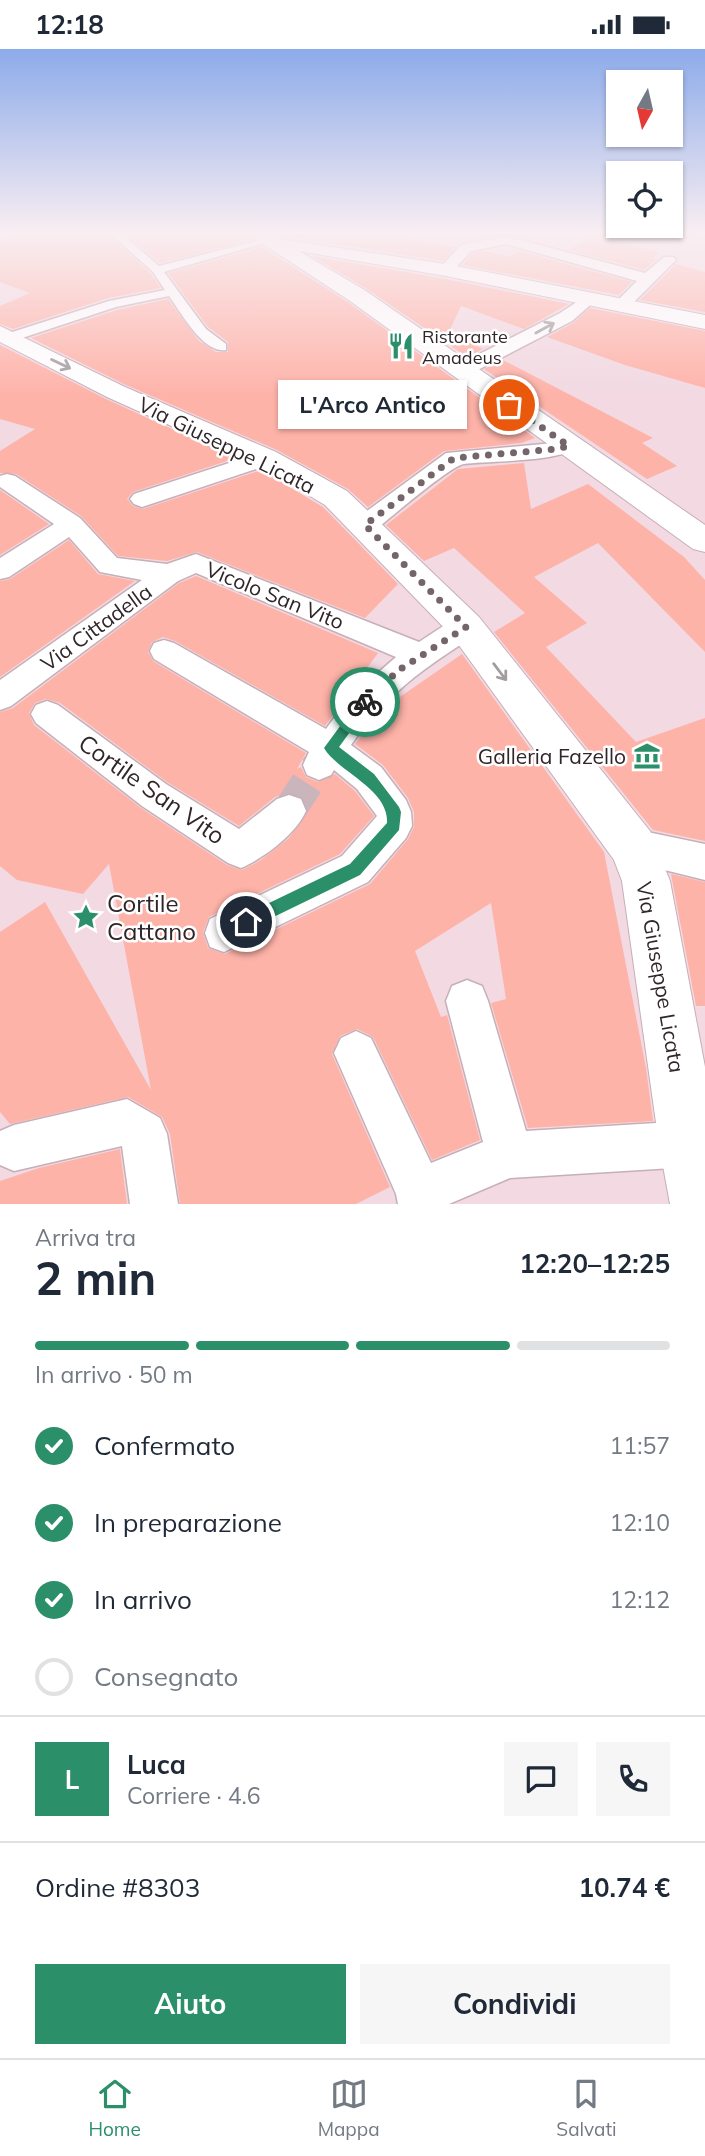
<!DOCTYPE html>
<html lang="it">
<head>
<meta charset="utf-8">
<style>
	:root { --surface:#fff; --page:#f6f6f7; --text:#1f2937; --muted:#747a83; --line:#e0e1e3; --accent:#2b8f6a }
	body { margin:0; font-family:Mulish,sans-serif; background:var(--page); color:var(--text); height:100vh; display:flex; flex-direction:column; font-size:26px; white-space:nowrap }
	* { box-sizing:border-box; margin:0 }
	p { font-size:23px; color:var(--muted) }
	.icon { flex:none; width:38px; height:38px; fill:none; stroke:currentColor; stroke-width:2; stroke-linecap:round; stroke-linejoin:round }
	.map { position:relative; height:1155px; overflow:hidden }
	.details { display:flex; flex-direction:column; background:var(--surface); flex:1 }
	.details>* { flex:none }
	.needle { width:46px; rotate:188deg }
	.buttons { position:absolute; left:606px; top:21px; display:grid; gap:14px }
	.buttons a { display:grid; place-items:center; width:77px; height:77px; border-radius:0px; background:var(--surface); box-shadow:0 2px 5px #0004; font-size:35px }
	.pin { position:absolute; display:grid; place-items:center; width:60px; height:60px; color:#fff; margin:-30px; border:4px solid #fff; border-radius:50%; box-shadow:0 2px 7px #0007 }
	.courier { position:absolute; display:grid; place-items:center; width:70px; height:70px; margin:-35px; border:5px solid #2b8f6a; border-radius:50%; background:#fff; color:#222; box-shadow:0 2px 9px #0007 }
	.bubble { position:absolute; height:49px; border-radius:0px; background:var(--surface); box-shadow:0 2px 5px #0004; font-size:23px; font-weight:700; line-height:49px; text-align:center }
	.summary em { font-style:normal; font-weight:700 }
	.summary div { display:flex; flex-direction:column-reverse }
	.summary { display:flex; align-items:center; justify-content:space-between; height:119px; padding:0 35px }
	h1 { font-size:46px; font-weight:700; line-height:52px }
	.bar { display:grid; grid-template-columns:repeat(4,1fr); gap:10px 7px; align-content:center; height:84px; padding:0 35px }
	.bar i { height:9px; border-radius:5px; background:var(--line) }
	.bar .active { background:var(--accent) }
	.bar p { grid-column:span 4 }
	.line { display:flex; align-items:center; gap:18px; padding:0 35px; border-top:2px solid var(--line) }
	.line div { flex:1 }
	.round { display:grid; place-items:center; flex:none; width:74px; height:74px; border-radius:0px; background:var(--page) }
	ol { padding:0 35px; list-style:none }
	li { display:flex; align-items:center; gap:21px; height:77px }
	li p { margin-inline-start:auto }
	li .icon { padding:7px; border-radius:50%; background:var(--accent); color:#fff; stroke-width:4 }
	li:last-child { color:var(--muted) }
	li i { width:38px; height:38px; border:4px solid var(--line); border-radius:50% }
	.button { display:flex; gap:14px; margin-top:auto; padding:14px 35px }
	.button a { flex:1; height:80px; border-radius:0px; background:var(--accent); color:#fff; font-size:28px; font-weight:700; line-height:80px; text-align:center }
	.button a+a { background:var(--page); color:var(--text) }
	.status { display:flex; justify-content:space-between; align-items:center; height:49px; padding:0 35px; background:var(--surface); direction:ltr }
	.status svg { height:19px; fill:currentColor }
	.dock { display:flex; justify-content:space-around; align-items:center; height:98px; border-top:2px solid var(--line); background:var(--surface); font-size:19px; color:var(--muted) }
	.dock a { display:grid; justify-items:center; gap:4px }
	.dock .active { color:var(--accent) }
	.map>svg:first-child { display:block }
	.building { fill:#feb3a9; fill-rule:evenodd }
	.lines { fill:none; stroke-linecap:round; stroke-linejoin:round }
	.minor-tunnel { stroke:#cbb5bd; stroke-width:33; stroke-dasharray:33 17; stroke-linecap:butt }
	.pedestrian-casing { stroke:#c7afb8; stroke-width:3 }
	.minor-casing { stroke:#c7afb8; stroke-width:3 }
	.tertiary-casing { stroke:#c7afb8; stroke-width:2 }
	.pedestrian { fill:#fff; fill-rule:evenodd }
	.minor { fill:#fff; fill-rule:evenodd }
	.tertiary { fill:#fff; fill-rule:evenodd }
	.oneway { stroke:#a29d9f }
	.route { fill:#2b8f6a }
	.done { stroke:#74656a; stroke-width:7; stroke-dasharray:0 12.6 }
	.labels { text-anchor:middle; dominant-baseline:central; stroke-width:5; stroke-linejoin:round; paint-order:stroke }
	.far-poi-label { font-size:18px; fill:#30262a; stroke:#fff; text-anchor:start }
	.street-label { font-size:21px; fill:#30262a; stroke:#fff }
	.poi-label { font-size:21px; fill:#30262a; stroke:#fff; text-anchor:end }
	.near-street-label { font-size:24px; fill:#30262a; stroke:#fff }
	.near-poi-label { font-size:24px; fill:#30262a; stroke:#fff; text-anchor:start }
</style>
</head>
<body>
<div class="status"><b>12:18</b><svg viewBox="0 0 49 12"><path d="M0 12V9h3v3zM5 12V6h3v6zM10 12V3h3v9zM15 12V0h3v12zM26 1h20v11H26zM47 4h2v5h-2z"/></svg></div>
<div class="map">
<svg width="705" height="1155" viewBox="0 0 705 1155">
	<rect width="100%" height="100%" fill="#f2d9e2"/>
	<!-- building -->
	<g class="building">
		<path d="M24,185H108L151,225L161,239L108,249L13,280L0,275V257L30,244L0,233V194Z"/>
		<path d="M126,185H246L252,191L160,214Z"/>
		<path d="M275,185H378L456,198L443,212Z"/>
		<path d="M593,186L660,204L652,209L657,210L644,221L569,201Z"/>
		<path d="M262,198L349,254L535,389L521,394L444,402L368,458L348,440L277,401L126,336L31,289L117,261L168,250L199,292L216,303H228V293L208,278L168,224Z"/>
		<path d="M482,202L511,207L520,202L632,233L619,246L462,216L472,204Z"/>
		<path d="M312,207L446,230L569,255L524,280L461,257L449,283L483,300L467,308L367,240Z"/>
		<path d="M676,215L705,223V263L640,251Z"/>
		<path d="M590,259L705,282V339L625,316L547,288L573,274Z"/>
		<path d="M0,296L106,350L236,409L133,443L127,450L133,457L143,460L261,421L323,458L398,535L365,569L197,503L167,512L118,507L81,467L16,425L0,424V402L35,380L0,370Z"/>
		<path d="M503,311L653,389L642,394L677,417L647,430L484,320Z"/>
		<path d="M524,414L531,460L588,435L684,508L705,531V603L598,494L534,528L587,574L546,598L636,693L705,669V792L653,781L494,583L525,564L454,499L424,512L386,476L458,420Z"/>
		<path d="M0,441L49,475L0,506Z"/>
		<path d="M69,491L98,525L135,532L0,628V532L10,530Z"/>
		<path d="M196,527L378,604L325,677L175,592L163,588L152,593L148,603L153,612L306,704L297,720L301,718L306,728L318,733L335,725L355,742L374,767L340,805L209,868L203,883L208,899L225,905L370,835L408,790L414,778V763L408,749L383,716L355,695L384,659L462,605L604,803L646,1019L653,1072L528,1079L491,954L506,950L491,854L415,902L441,968L447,966L480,1091L432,1111L373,988L357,980L340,987L332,1005L390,1138L356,1155H180L170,1085L162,1068L128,1048L10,1075L0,1063V883L45,853L151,1041L109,815L83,845L17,831L0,817V663L13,659L179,534ZM46,650L60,654L167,733L239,777L275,748L288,744L303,749L308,763L289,789L261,811L242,821L227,816L141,759L34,676L29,664L35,654Z"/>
		<path d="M671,825L705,833V957H696Z"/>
		<path d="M120,1100L127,1155H0V1132L39,1119Z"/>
	</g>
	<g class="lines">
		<!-- minor-tunnel -->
		<path class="minor-tunnel" d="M289,762L319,716"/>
		<!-- pedestrian casing -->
		<g class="pedestrian-casing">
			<path id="pedestrian" d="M111,185H122L159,217L272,188V192L164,223L206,280L226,295V301C203,305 181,263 169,247L116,258L13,292H3V286L109,252L165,241L153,223Z"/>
		</g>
		<!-- minor casing -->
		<g class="minor-casing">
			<g id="minor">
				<path d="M506,187L645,224L664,208H674L676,211L627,260L621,261L613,256L637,232L506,195L471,202L451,224H441L438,221L461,196Z"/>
				<path d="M589,245L597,250L572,272L470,325L463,327L454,321L456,317L560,264Z"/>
				<path d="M569,390L577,391L580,396C568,413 487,412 464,415C450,417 389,470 374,482L365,484L356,482L353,476L356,470L446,404L554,394Z"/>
				<path d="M266,402L274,404L277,409L274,414L142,458L134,455L130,450L134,445Z"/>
				<path d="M7,425L15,427L80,469L117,509L167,515L196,505L419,593C436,583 456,564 476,570L480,578L476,586C425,618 386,645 351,696L381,718L406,751L411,763L412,777L406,789L368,833L224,903L210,898L205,884L210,870L342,807L377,767L357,740L334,721L331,726L319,731L307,726L303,716L309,703L154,610L150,602L154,594L164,591L174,594L326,680L348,650L396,608L196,524L178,532L11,657L0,661V631L142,531L100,523L69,488L9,528L0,530V509L54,475L0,438V427Z"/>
				<path d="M47,652L58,656L166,735L239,780L277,750L289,746L301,750L306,762C296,785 264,809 241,819L228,814L142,757L36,674L31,665L36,656Z"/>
				<path d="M633,780L705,795V831L620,810L615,798L620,786Z"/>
				<path d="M467,931L482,937L488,952L526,1082L689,1072L705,1078V1112L689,1118L510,1129L449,1155H398L396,1145L334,1004L341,989L356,982L371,989L431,1114L483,1093L446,952L452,937Z"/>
				<path d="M127,1050L160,1069L167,1085L178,1155H130L122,1097L14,1122L0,1116V1082L14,1076Z"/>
			</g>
		</g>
		<!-- tertiary casing -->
		<g class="tertiary-casing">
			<g id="tertiary">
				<path d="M248,185H270L278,190L446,215L705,266V280L446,227L299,202L366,242L705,476V503L693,500L350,252Z"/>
				<path d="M0,277L125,338L276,403L347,442L479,568L650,782L670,832L705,1018V1155H670L659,1095L622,832L614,811L453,588L325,456L256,415L107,348L0,293Z"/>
			</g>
		</g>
		<!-- pedestrian -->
		<use href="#pedestrian" class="pedestrian"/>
		<!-- minor -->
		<use href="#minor" class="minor"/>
		<!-- tertiary -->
		<use href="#tertiary" class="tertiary"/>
	</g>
	<!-- one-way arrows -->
	<defs><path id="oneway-shaft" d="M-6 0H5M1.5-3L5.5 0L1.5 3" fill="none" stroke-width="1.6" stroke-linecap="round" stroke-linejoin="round" transform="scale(1.75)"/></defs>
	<g class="oneway">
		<use href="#oneway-shaft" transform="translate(545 279) rotate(-29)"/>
		<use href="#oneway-shaft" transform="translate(61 315) rotate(26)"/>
		<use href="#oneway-shaft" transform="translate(500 623) rotate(53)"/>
	</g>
	<!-- sky -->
	<linearGradient id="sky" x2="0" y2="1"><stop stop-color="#8cabea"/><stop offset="0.53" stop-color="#f9eef2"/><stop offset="1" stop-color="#f9eef2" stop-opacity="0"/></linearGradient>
	<rect width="705" height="346" fill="url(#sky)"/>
	<!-- route -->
	<path class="route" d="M365,648L369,650V657L339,698L374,725L399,758L401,763L399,781L360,826L251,879L246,881L240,879L238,873L240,868L350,815L387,774C389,740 338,723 324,699L360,650Z"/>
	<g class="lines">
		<!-- done -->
		<path class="done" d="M365,653L399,621L466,578L365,476L454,409L556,400L569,397L509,356"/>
	</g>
	<!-- icons -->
	<defs>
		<g id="restaurant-bare" transform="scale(2.1)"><path d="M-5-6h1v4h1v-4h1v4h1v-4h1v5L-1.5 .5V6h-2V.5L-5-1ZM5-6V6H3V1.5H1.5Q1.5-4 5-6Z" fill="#2b8f6a" stroke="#fff" stroke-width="2.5" paint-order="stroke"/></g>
		<g id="museum-bare" transform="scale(2.1)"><path d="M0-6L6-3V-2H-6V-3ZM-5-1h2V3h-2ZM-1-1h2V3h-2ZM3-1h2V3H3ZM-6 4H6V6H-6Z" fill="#2b8f6a" stroke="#fff" stroke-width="2.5" paint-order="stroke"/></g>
		<g id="sight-bare" transform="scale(2.1)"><path d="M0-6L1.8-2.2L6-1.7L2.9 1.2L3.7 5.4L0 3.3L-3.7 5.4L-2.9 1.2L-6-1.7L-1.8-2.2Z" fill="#2b8f6a" stroke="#fff" stroke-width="2.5" paint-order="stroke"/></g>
	</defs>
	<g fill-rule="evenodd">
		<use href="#restaurant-bare" x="401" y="297"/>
		<use href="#museum-bare" x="647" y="707"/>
		<use href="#sight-bare" x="86" y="868"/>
	</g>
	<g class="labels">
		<!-- far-poi labels -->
		<g class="far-poi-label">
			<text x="422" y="287">Ristorante<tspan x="422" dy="21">Amadeus</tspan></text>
		</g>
		<!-- street labels -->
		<g class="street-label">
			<text transform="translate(227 396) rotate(26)">Via Giuseppe Licata</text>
			<text transform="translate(275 546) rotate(22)">Vicolo San Vito</text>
			<text transform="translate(96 578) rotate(-36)">Via Cittadella</text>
			<text transform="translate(661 928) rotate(80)">Via Giuseppe Licata</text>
		</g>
		<!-- poi labels -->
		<g class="poi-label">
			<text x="626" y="707">Galleria Fazello</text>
		</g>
		<!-- near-street labels -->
		<g class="near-street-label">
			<text transform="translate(152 740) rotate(35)">Cortile San Vito</text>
		</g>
		<!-- near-poi labels -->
		<g class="near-poi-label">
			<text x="107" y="854">Cortile<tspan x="107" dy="28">Cattano</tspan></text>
		</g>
	</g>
</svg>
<div class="buttons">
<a><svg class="needle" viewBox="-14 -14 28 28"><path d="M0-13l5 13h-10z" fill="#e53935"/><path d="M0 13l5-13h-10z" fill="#747a83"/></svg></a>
<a><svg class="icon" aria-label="locate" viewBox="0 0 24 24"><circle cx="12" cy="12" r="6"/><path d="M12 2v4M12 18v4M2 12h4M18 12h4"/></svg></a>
</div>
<div class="pin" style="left:509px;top:356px;background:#ea580c"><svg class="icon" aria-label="bag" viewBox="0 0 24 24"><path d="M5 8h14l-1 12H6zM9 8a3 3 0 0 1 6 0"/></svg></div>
<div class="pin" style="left:246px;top:873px;background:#1f2937"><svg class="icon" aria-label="home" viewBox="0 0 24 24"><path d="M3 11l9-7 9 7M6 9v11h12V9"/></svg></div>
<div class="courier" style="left:365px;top:653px"><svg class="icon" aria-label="bike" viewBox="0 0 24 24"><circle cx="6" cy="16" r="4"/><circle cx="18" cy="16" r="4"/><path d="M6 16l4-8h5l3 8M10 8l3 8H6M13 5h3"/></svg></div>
<div class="bubble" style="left:278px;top:331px;width:189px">L'Arco Antico</div>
</div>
<section class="details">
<div class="summary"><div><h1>2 min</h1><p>Arriva tra</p></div><em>12:20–12:25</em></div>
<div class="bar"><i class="active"></i><i class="active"></i><i class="active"></i><i></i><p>In arrivo · 50 m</p></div>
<ol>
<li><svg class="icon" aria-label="check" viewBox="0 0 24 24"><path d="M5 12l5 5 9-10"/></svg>Confermato<p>11:57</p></li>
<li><svg class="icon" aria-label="check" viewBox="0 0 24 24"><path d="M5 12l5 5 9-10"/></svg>In preparazione<p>12:10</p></li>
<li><svg class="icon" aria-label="check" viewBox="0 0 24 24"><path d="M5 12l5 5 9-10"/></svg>In arrivo<p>12:12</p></li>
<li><i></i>Consegnato</li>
</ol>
<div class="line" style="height:126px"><b class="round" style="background:var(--accent);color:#fff">L</b><div><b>Luca</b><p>Corriere · 4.6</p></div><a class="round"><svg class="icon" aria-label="chat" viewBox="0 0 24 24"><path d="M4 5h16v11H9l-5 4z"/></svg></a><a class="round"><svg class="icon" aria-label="phone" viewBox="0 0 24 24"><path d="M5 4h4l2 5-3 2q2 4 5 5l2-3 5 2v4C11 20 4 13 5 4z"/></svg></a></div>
<div class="line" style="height:91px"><div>Ordine #8303</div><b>10.74 €</b></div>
<div class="button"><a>Aiuto</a><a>Condividi</a></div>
</section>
<nav class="dock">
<a class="active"><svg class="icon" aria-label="home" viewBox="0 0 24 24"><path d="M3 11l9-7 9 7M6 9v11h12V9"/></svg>Home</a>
<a><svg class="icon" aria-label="map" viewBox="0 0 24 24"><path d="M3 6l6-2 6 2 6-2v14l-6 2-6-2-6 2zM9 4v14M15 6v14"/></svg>Mappa</a>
<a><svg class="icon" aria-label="saved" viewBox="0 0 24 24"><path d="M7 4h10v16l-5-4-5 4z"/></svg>Salvati</a>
</nav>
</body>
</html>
